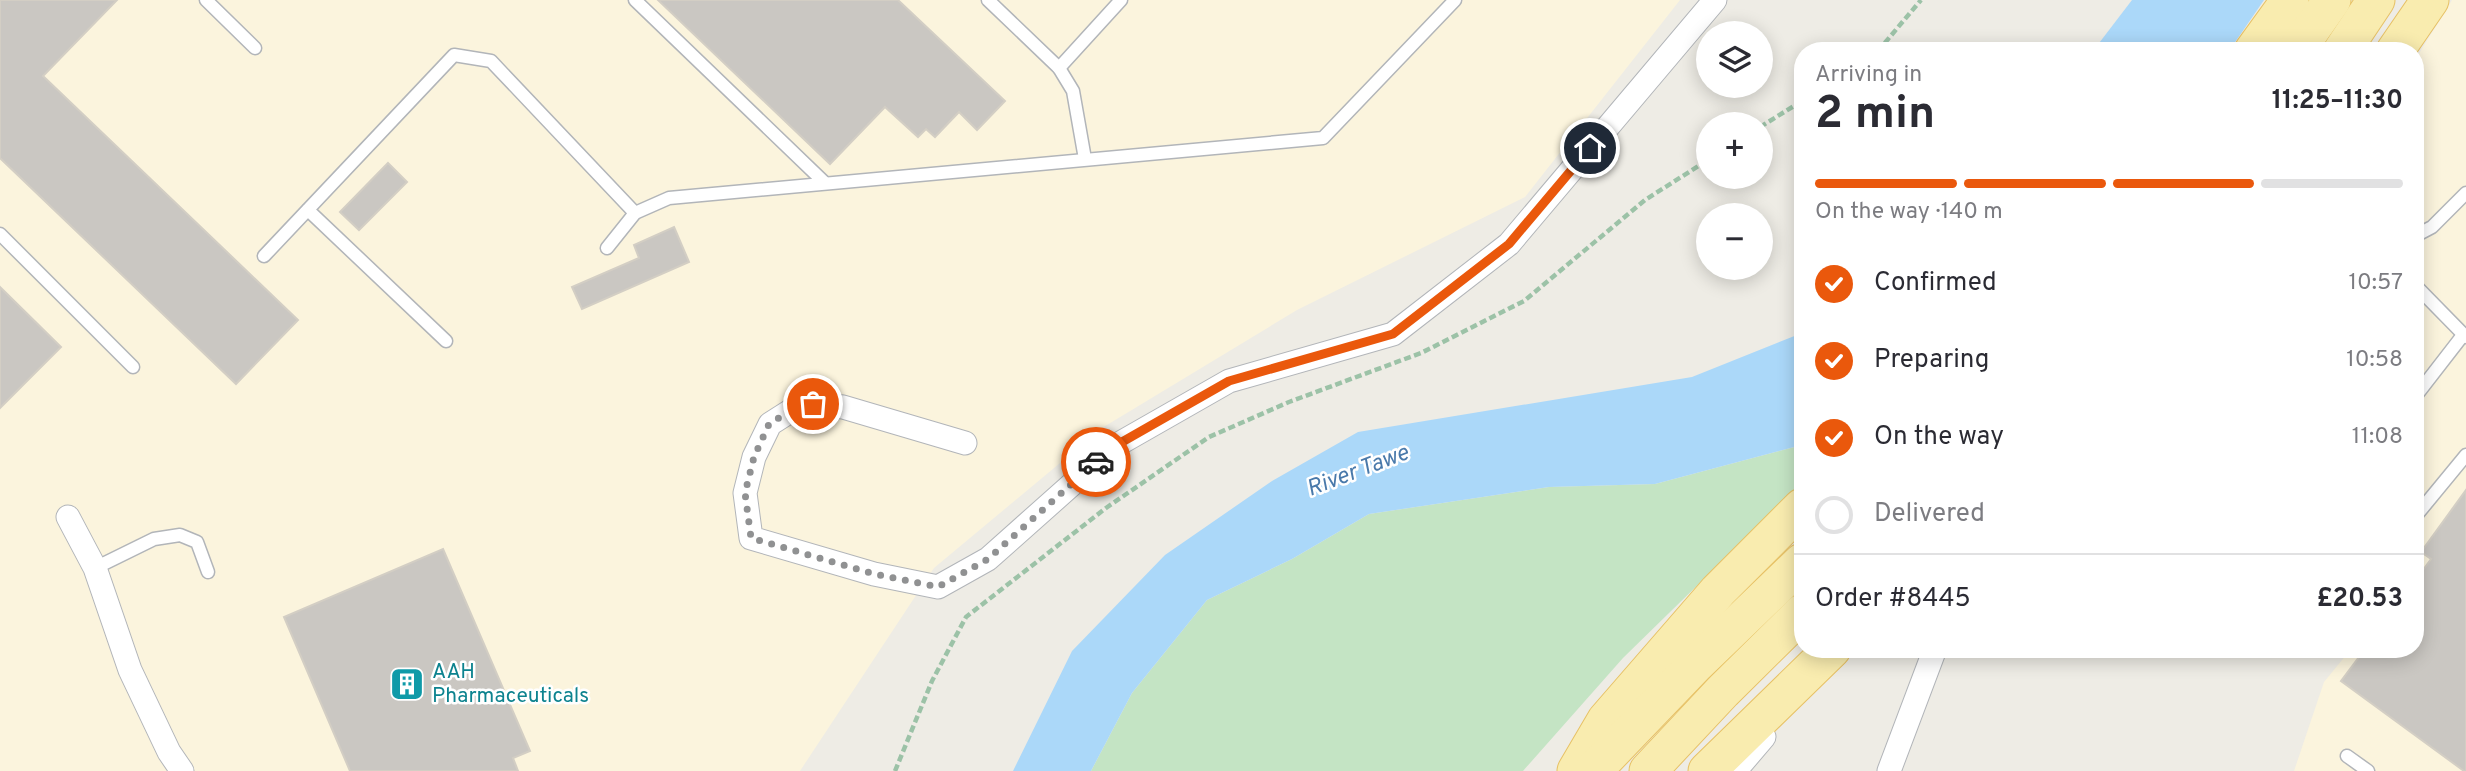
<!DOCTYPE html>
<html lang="en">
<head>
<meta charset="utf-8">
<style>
	:root { --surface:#fff; --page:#f7f7f7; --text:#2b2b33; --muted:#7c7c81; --line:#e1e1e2; --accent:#ea580c }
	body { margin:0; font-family:Overpass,sans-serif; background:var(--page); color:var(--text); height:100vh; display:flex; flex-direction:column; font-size:26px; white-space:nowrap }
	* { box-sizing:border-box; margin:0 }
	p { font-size:23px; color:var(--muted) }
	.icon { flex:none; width:38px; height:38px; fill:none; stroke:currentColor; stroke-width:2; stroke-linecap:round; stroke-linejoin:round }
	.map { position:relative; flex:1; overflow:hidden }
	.drawer { position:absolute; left:1794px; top:42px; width:630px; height:616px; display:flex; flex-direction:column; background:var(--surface); border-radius:28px; box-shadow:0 4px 18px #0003 }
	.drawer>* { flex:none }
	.controls { position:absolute; left:1696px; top:21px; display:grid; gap:14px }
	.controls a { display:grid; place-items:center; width:77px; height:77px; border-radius:50%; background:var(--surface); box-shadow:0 4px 18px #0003; font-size:35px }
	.pin { position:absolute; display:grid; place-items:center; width:60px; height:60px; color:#fff; margin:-30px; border:4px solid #fff; border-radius:50%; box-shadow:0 2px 7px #0007 }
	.courier { position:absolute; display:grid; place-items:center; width:70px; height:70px; margin:-35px; border:5px solid #ea580c; border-radius:50%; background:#fff; color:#222; box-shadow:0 2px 9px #0007 }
	.summary em { font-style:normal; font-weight:700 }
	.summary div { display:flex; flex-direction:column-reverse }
	.summary { display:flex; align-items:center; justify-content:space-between; height:119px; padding:0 21px }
	h1 { font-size:46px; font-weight:700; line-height:52px }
	.bar { display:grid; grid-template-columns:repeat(4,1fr); gap:10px 7px; align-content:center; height:84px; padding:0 21px }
	.bar i { height:9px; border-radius:5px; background:var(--line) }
	.bar .current { background:var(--accent) }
	.bar p { grid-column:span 4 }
	.line { display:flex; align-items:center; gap:18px; padding:0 21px; border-top:2px solid var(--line) }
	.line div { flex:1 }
	ol { padding:0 21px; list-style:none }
	li { display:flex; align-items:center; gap:21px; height:77px }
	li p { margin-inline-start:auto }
	li .icon { padding:7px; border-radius:50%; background:var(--accent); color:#fff; stroke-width:4 }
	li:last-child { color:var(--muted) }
	li i { width:38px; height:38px; border:4px solid var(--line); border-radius:50% }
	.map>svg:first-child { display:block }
	.commercial { fill:#fbf4dd }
	.green { fill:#c4e4c4 }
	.water { fill:#abd8f9 }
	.building { fill:#cac7c2; stroke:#d3cec4; stroke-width:2 }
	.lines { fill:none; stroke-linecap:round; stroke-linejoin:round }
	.service-casing { stroke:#b2b5b9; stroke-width:15 }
	.minor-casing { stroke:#b2b5b9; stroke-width:25 }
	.primary-casing { stroke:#e7c165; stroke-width:39 }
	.path { stroke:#9cc2a7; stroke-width:4.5; stroke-dasharray:7 3.5; stroke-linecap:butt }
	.service { stroke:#fff; stroke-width:12 }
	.minor { stroke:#fff; stroke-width:23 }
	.primary { stroke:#f9ecaf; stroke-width:37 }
	.done { stroke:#909192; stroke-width:7; stroke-dasharray:0 12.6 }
	.route { stroke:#ea580c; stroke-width:9 }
	.labels { text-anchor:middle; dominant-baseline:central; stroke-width:5; stroke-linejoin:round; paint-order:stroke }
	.culture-label { font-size:21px; fill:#0d838f; stroke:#fff; text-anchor:start }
	.water-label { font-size:23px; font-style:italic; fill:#4979aa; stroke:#fff }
</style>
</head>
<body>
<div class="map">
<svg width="2466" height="771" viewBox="0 0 2466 771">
	<rect width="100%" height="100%" fill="#eeece5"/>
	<!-- commercial -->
	<g class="commercial">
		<path d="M0,0H1680L1525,197L1297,310L1102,428L934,568L800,771H0Z"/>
		<path d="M2452,0H2466V771H2294L2324,682L2351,649H2415V60Z"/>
	</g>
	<!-- green -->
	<path class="green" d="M1802,445V483L1623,658L1523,771H1091L1132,693L1207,600L1292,559L1369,514L1549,487L1655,484Z"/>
	<!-- water -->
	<g class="water">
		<path d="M2132,0H2264L2229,51H2093Z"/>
		<path d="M1802,333V445L1655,484L1549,487L1369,514L1292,559L1207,600L1132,693L1091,771H1013L1072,651L1165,555L1272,481L1358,432L1692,377Z"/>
	</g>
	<!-- building -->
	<g class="building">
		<path d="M0,0H117L43,76L298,320L236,384L0,158Z"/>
		<path d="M658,0H898L1005,101L977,130L959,112L935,137L926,129L918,137L885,107L830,164Z"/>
		<path d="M388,163L407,182L359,230L340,212Z"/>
		<path d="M674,227L689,262L582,309L572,287L639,258L634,245Z"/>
		<path d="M0,287L61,347L0,408Z"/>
		<path d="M2466,490V771H2464L2341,681L2365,649H2415V581L2431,559L2421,552Z"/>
		<path d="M443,549L530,751L513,758L518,771H350L284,617Z"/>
	</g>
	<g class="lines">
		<!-- service casing -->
		<g class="service-casing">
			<g id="service">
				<path d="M206,0L255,48"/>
				<path d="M635,0L825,183"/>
				<path d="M988,0L1059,68L1073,91L1085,159"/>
				<path d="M1059,68L1121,0"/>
				<path d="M308,210L446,341"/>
				<path d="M0,234L133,367"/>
				<path d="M2415,236L2432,227L2466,193"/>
				<path d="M607,248L635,213L669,198L1323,138L1455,0"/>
				<path d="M264,256L454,55L491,61L635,213"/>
				<path d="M2415,285L2466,337"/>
				<path d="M2415,397L2463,335"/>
				<path d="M2415,517L2466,455"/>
				<path d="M95,568L154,539L180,535L197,542L208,572"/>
				<path d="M2347,756L2368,771"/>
			</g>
		</g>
		<!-- minor casing -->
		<g class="minor-casing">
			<g id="minor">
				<path d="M965,443L843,407L813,404L792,410L770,424L754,457L745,493L751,538L874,574L938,587L988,559L1115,446L1229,381L1393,334L1509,244L1715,0"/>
				<path d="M68,517L95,568L130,670L169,752L182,771"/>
				<path d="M1735,771L1764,737"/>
				<path d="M1889,771L1935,649"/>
			</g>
		</g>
		<!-- primary casing -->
		<g class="primary-casing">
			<g id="primary">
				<path d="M2253,51L2290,0"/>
				<path d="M2296,51L2332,0"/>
				<path d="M2342,51L2376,0"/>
				<path d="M2395,51L2430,0"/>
				<path d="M1576,771L1606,720L1718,591L1802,507"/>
				<path d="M1593,771L1695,665L1802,562"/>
				<path d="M1648,771L1723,691L1802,613"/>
				<path d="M1707,771L1832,649"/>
			</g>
		</g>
		<!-- path -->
		<g class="path">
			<path d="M1878,51L1921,0"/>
			<path d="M1760,127L1802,101"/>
			<path d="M895,771L932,681L966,617L1106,508L1209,437L1289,402L1421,353L1524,301L1645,200L1708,160"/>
		</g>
		<!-- service -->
		<use href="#service" class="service"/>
		<!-- minor -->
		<use href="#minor" class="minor"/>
		<!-- primary -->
		<use href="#primary" class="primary"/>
	</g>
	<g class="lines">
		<!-- done -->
		<path class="done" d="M813,404L792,410L769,424L754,457L745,493L751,538L874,574L938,587L988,559L1096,462"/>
		<!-- route -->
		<path class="route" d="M1096,462L1115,446L1229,381L1393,334L1509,244L1590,148"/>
	</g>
	<!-- icons -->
	<defs>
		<g id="building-square" transform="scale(1.75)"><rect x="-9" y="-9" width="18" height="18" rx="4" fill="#0f9aa8" stroke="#fff"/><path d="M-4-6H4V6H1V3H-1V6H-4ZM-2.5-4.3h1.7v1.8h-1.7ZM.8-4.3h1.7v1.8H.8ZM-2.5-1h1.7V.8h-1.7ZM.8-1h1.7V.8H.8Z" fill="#fff"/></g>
	</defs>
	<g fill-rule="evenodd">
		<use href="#building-square" x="407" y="684"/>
	</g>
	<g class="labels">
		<!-- culture labels -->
		<g class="culture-label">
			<text x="432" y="672">AAH<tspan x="432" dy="24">Pharmaceuticals</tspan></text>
		</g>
		<!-- water labels -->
		<g class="water-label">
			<text transform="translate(1358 472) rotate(-21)">River Tawe</text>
		</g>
	</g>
</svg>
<div class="controls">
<a><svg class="icon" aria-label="layers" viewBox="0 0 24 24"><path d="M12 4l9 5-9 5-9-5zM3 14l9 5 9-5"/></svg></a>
<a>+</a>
<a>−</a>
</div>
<div class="pin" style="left:813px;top:404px;background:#ea580c"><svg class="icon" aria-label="bag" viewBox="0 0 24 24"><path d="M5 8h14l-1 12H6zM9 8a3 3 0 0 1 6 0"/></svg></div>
<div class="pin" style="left:1590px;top:148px;background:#1f2937"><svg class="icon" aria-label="home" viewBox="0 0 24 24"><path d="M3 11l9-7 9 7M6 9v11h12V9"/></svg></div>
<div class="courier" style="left:1096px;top:462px"><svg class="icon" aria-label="car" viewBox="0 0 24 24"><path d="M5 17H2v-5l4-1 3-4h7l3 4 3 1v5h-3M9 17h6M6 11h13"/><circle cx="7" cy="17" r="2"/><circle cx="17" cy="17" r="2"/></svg></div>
<section class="drawer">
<div class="summary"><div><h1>2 min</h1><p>Arriving in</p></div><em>11:25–11:30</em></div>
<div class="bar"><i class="current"></i><i class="current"></i><i class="current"></i><i></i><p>On the way · 140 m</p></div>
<ol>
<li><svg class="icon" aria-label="check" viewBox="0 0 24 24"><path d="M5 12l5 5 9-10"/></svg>Confirmed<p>10:57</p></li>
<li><svg class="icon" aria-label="check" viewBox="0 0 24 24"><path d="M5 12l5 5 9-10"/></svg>Preparing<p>10:58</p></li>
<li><svg class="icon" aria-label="check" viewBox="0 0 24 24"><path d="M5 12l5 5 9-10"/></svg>On the way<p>11:08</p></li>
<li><i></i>Delivered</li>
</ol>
<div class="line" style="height:91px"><div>Order #8445</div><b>£20.53</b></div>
</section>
</div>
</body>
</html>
